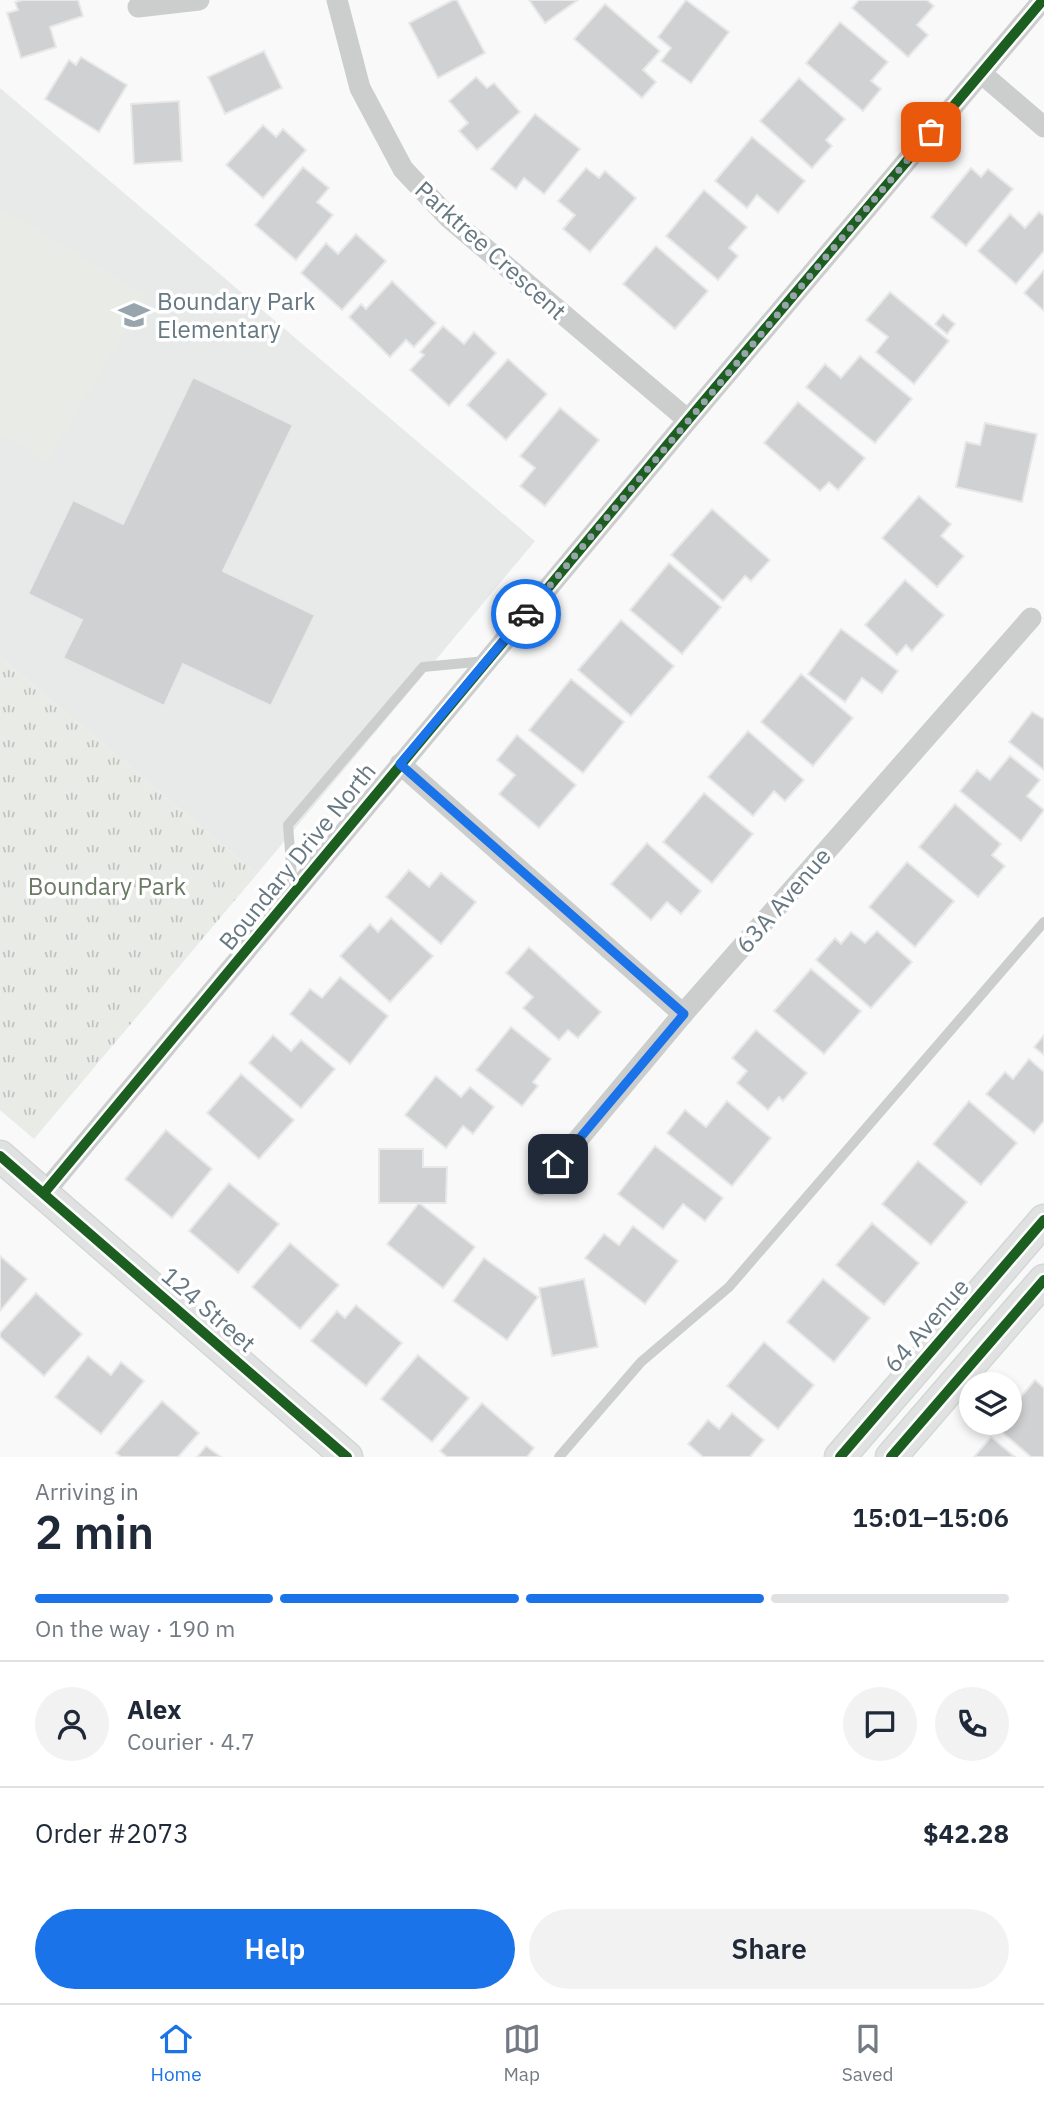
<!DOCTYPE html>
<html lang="en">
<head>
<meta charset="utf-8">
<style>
	:root { --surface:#fff; --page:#f2f2f3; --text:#1f2937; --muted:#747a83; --line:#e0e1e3; --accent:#1a73e8 }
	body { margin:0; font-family:"IBM Plex Sans",sans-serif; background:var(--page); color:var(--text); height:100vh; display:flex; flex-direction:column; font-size:26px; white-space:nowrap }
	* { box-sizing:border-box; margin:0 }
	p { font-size:23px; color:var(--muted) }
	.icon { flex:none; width:38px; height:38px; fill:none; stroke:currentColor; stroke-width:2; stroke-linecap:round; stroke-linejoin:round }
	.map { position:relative; height:1457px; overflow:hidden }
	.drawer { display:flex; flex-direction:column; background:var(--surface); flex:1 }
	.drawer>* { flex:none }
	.buttons { position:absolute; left:959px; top:1372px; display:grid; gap:14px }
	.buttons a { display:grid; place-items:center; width:63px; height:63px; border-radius:50%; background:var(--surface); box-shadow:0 4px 10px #0003; font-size:35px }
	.pin { position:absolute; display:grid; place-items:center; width:60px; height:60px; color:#fff; margin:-30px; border-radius:14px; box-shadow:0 4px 10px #0006 }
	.courier { position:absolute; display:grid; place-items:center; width:70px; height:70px; margin:-35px; border:5px solid #1a73e8; border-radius:50%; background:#fff; color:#222; box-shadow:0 2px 9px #0007 }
	.overview em { font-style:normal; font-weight:600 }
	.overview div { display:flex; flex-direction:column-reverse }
	.overview { display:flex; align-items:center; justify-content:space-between; height:119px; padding:0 35px }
	h1 { font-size:46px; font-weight:600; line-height:52px }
	.bar { display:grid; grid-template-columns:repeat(4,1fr); gap:10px 7px; align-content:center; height:84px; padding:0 35px }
	.bar i { height:9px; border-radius:5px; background:var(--line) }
	.bar .active { background:var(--accent) }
	.bar p { grid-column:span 4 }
	.line { display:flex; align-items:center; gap:18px; padding:0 35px; border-top:2px solid var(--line) }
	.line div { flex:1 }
	.round { display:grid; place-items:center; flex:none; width:74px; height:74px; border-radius:37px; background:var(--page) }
	.primary-button { display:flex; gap:14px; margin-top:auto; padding:14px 35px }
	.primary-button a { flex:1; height:80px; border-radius:42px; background:var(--accent); color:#fff; font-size:28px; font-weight:600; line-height:80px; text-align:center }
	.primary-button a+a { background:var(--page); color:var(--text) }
	.tabs { display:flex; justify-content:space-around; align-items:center; height:98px; border-top:2px solid var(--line); background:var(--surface); font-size:19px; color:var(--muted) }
	.tabs a { display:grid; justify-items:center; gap:4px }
	.tabs .active { color:var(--accent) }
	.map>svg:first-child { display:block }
	.built { fill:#e8eae9 }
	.grass { fill:#e8ebe6 }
	.park { fill:url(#park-tufts) }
	.building { fill:#cfd1d2; stroke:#e8e8e8; stroke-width:2 }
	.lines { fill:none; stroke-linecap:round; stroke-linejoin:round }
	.secondary-casing { stroke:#d5d6d7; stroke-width:33 }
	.lane { stroke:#cccece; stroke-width:10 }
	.street { stroke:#cccece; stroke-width:21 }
	.secondary { stroke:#e0e1e1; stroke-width:30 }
	.cycleway-casing { stroke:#fff; stroke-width:15 }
	.cycleway { stroke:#1b5e20; stroke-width:10 }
	.done { stroke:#99a5ac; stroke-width:7; stroke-dasharray:0 12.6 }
	.route { stroke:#1a73e8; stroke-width:9 }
	.labels { text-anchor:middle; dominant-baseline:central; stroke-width:7; stroke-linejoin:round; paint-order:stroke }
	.street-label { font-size:24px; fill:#667882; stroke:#fff }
	.poi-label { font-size:24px; fill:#667882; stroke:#fff; text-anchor:start }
	.park-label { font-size:24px; fill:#6a7a65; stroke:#fff }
</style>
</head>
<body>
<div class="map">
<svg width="1044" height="1457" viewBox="0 0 1044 1457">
	<defs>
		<pattern id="park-tufts" width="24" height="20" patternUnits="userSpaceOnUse" patternTransform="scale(1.75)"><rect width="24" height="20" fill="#e8ebe6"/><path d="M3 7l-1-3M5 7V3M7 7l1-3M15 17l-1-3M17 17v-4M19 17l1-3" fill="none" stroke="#c0c3c0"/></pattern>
	</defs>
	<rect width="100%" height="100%" fill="#f9f9f9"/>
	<!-- built -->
	<path class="built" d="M0,88L535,541L257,874L0,657Z"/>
	<!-- grass -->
	<path class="grass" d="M0,207L147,296L47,461L0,433Z"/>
	<!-- park -->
	<path class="park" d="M0,657L257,874L34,1139L0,1110Z"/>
	<!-- building -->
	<g class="building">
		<path d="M23,0H78L83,16L50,27L56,47L21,58L7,13L18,10L15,2Z"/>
		<path d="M453,0H457L485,53L438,78L409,23Z"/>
		<path d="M529,0H578L545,23Z"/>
		<path d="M686,0L729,32L691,83L661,61L671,48L658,37Z"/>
		<path d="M859,0H927L934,6L917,25L928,35L908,57L852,8Z"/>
		<path d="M605,4L660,51L643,70L656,82L642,98L574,39Z"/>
		<path d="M840,22L888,62L871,81L881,89L863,111L806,63Z"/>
		<path d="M264,51L282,88L225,114L208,77Z"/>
		<path d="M81,57L127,85L99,132L45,99L69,60L76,65Z"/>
		<path d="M476,77L487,88L494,83L520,112L477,150L459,131L468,123L449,101Z"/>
		<path d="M799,78L845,119L826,140L832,146L812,168L760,121Z"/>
		<path d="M179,101L182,161L134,164L131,104Z"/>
		<path d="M535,114L580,149L544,194L524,178L516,189L491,169Z"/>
		<path d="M263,125L276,137L283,129L306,150L263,198L226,165Z"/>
		<path d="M752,137L805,181L778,213L757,195L747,208L715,181Z"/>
		<path d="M303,167L329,188L317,202L333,215L296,260L255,225Z"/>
		<path d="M586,168L599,178L605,171L636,198L590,252L563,229L575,215L558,201Z"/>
		<path d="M971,168L981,177L988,169L1013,189L966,246L931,217Z"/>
		<path d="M704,190L747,227L729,248L738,256L718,280L666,236Z"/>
		<path d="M1039,212L1044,216V251L1016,284L978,251L1010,214L1025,228Z"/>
		<path d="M356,234L386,261L342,310L301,273L326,243L338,254Z"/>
		<path d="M656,246L708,291L675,329L623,284Z"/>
		<path d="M1044,270V311L1024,293Z"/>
		<path d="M392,281L436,323L414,347L406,340L390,357L349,317L361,304L366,309Z"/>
		<path d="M890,292L949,341L914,384L876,352L888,337L866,320Z"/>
		<path d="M943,314L955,324L947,334L935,324Z"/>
		<path d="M443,326L464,344L474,332L496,353L449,406L410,370L424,355L420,352Z"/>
		<path d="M860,356L912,399L875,443L806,387L825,364L841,378Z"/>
		<path d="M508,359L547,394L506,440L467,405Z"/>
		<path d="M193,377L293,425L223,571L315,615L271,706L183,664L164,706L63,658L82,620L28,594L73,500L123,524Z"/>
		<path d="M798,402L865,458L838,490L829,482L820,491L764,443Z"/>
		<path d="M560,408L599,440L545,506L520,486L535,468L520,456Z"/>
		<path d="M985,423L1037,434L1022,502L956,487L966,442L980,445Z"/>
		<path d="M919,496L951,524L941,536L964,556L937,587L882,538Z"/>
		<path d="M712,509L770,560L751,581L745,576L723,601L671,555Z"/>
		<path d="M669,563L721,607L682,654L630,610Z"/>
		<path d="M905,580L944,615L912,651L906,645L897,655L865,625Z"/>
		<path d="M621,620L674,666L631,716L578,670Z"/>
		<path d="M841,629L898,671L882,693L862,678L845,702L808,674Z"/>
		<path d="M801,674L853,718L813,766L761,722Z"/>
		<path d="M571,679L624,722L583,773L529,730Z"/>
		<path d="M1032,712L1044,719V770L1009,742Z"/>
		<path d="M748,731L804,780L785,801L774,791L753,816L708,777Z"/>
		<path d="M517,735L576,785L539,828L499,794L515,775L497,760Z"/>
		<path d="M1010,756L1040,780L1027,796L1044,810L1021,841L960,791L977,770L990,780Z"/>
		<path d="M704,793L753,834L712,883L663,842Z"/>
		<path d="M955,804L1001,844L992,855L1005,866L978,897L919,847Z"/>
		<path d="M647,843L701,891L681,914L667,902L651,920L611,884Z"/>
		<path d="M907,862L954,901L915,947L869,907Z"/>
		<path d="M409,870L429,887L441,873L476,902L441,944L386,897Z"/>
		<path d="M391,918L433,956L390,1002L340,956L370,924L378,932Z"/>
		<path d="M877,931L912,962L871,1008L816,960L835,938L841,944L851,932L865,943Z"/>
		<path d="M529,947L601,1012L578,1038L568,1030L559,1040L523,1008L533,997L506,973Z"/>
		<path d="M811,969L861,1011L824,1054L774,1011Z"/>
		<path d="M340,977L388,1016L350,1064L290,1014L310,989L322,998Z"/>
		<path d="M511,1027L551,1059L533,1082L538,1086L522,1106L476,1070Z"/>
		<path d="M756,1030L807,1073L783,1101L779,1097L768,1110L737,1083L747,1071L732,1058Z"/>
		<path d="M273,1035L291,1051L301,1040L335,1069L301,1108L249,1063Z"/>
		<path d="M1044,1035V1055L1034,1047Z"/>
		<path d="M1029,1059L1044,1072V1121L1034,1133L986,1094L1005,1072L1013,1079Z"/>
		<path d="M241,1074L294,1120L259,1159L207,1113Z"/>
		<path d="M436,1076L461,1097L470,1087L494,1107L473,1134L463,1126L446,1148L405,1115Z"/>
		<path d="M727,1101L771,1138L732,1186L667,1133L685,1110L706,1127Z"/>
		<path d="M969,1101L1017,1143L981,1185L933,1144Z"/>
		<path d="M166,1130L212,1169L172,1218L125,1179Z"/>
		<path d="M655,1146L723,1198L705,1221L683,1204L663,1229L618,1194Z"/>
		<path d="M379,1149H423V1167H447L446,1203H379Z"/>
		<path d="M918,1161L967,1202L931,1245L882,1204Z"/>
		<path d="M229,1183L279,1224L238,1273L189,1231Z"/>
		<path d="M419,1203L475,1247L443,1288L387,1244Z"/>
		<path d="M872,1223L919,1263L884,1305L836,1265Z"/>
		<path d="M633,1226L678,1261L645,1304L585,1258L604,1234L619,1245Z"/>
		<path d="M290,1243L339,1285L300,1329L252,1287Z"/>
		<path d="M0,1256L27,1279L0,1311Z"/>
		<path d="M484,1258L538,1297L507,1340L453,1301Z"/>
		<path d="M584,1279L598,1347L552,1356L539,1288Z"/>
		<path d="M823,1279L870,1318L834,1362L787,1322Z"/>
		<path d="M36,1293L82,1334L44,1376L0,1337V1333Z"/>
		<path d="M356,1305L402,1343L366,1386L311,1341L337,1311L345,1318Z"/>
		<path d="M764,1342L814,1385L778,1429L727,1386Z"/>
		<path d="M418,1355L469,1398L432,1442L381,1399Z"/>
		<path d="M88,1356L111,1375L121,1362L144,1381L101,1434L55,1397Z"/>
		<path d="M1035,1380L1044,1388V1457H1031L996,1427L999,1423H1010V1410Z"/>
		<path d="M162,1401L199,1433L178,1457H121L116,1453Z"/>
		<path d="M482,1403L534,1448L527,1457H447L440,1451Z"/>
		<path d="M732,1413L764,1440L750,1457H703L688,1444L708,1420L719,1429Z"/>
		<path d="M991,1437L1015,1457H974Z"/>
		<path d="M206,1446L221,1457H197Z"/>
	</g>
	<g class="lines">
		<!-- secondary casing -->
		<g class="secondary-casing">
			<g id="secondary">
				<path d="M0,1156L347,1457"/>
				<path d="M840,1457L1044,1220"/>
				<path d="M891,1457L1044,1280"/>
			</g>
		</g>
		<!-- lane -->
		<g class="lane">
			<path d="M293,890L288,825L423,667L486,661"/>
			<path d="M559,1457L641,1362L729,1287L1044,922"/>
		</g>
		<!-- street -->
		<g class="street">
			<path d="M337,0L360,88L403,169L449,218L688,420"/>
			<path d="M138,7L199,0"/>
			<path d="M981,73L1044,127"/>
			<path d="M400,764L683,1014"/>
			<path d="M540,1185L683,1014L1031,618"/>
			<path d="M44,1193L688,420L1043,0"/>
		</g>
		<!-- secondary -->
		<use href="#secondary" class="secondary"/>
		<!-- cycleway casing -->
		<g class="cycleway-casing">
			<g id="cycleway">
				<path d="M0,1156L347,1457"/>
				<path d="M44,1193L688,420L1043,0"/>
				<path d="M840,1457L1044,1220"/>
				<path d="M891,1457L1044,1280"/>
			</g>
		</g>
		<!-- cycleway -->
		<use href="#cycleway" class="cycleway"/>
	</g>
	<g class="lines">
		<!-- done -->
		<path class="done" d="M526,614L931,132"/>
		<!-- route -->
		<path class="route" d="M526,614L400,764L684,1014L558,1164"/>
	</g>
	<!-- icons -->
	<defs>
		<g id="school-bare" transform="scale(2.415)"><path d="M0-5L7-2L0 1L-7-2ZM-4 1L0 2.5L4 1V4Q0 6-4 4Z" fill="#99a5ac" stroke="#fff" stroke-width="2.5" paint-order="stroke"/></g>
	</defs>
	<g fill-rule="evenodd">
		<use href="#school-bare" x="134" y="315"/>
	</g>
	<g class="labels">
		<!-- street labels -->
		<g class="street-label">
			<text transform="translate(491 250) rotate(42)">Parktree Crescent</text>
			<text transform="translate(297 856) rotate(-51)">Boundary Drive North</text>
			<text transform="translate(783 900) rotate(-49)">63A Avenue</text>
			<text transform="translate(209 1309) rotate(41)">124 Street</text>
			<text transform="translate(926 1325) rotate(-49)">64 Avenue</text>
		</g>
		<!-- poi labels -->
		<g class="poi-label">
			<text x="157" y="301">Boundary Park<tspan x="157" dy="28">Elementary</tspan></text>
		</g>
		<!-- park labels -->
		<g class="park-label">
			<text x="107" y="886">Boundary Park</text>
		</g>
	</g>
</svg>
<div class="buttons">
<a><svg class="icon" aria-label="layers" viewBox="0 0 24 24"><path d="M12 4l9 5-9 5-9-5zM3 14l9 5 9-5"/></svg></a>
</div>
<div class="pin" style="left:931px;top:132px;background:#ea580c"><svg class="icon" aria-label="bag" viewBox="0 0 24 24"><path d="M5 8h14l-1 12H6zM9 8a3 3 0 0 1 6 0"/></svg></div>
<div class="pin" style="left:558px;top:1164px;background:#1f2937"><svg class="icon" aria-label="home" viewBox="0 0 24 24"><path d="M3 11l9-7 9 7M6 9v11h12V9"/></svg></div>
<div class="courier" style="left:526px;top:614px"><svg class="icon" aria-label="car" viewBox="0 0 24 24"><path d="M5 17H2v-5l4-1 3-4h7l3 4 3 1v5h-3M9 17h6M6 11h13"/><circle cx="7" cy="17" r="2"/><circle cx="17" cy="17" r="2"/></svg></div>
</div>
<section class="drawer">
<div class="overview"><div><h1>2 min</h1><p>Arriving in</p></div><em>15:01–15:06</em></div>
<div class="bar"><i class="active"></i><i class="active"></i><i class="active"></i><i></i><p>On the way · 190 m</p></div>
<div class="line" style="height:126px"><a class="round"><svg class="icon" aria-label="person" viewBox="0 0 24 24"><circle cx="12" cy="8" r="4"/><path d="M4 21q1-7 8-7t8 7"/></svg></a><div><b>Alex</b><p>Courier · 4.7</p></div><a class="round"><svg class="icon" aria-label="chat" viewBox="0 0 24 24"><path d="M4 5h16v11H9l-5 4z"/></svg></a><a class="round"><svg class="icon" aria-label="phone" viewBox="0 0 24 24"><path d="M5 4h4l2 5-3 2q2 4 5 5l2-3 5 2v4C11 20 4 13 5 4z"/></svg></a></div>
<div class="line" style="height:91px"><div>Order #2073</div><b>$42.28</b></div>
<div class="primary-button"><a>Help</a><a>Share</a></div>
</section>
<nav class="tabs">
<a class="active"><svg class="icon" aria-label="home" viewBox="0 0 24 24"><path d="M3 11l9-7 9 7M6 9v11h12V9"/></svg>Home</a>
<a><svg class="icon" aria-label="map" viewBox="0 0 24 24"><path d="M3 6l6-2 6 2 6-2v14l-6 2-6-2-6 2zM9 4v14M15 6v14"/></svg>Map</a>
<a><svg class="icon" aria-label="saved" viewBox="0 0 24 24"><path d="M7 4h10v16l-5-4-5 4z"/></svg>Saved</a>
</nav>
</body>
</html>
